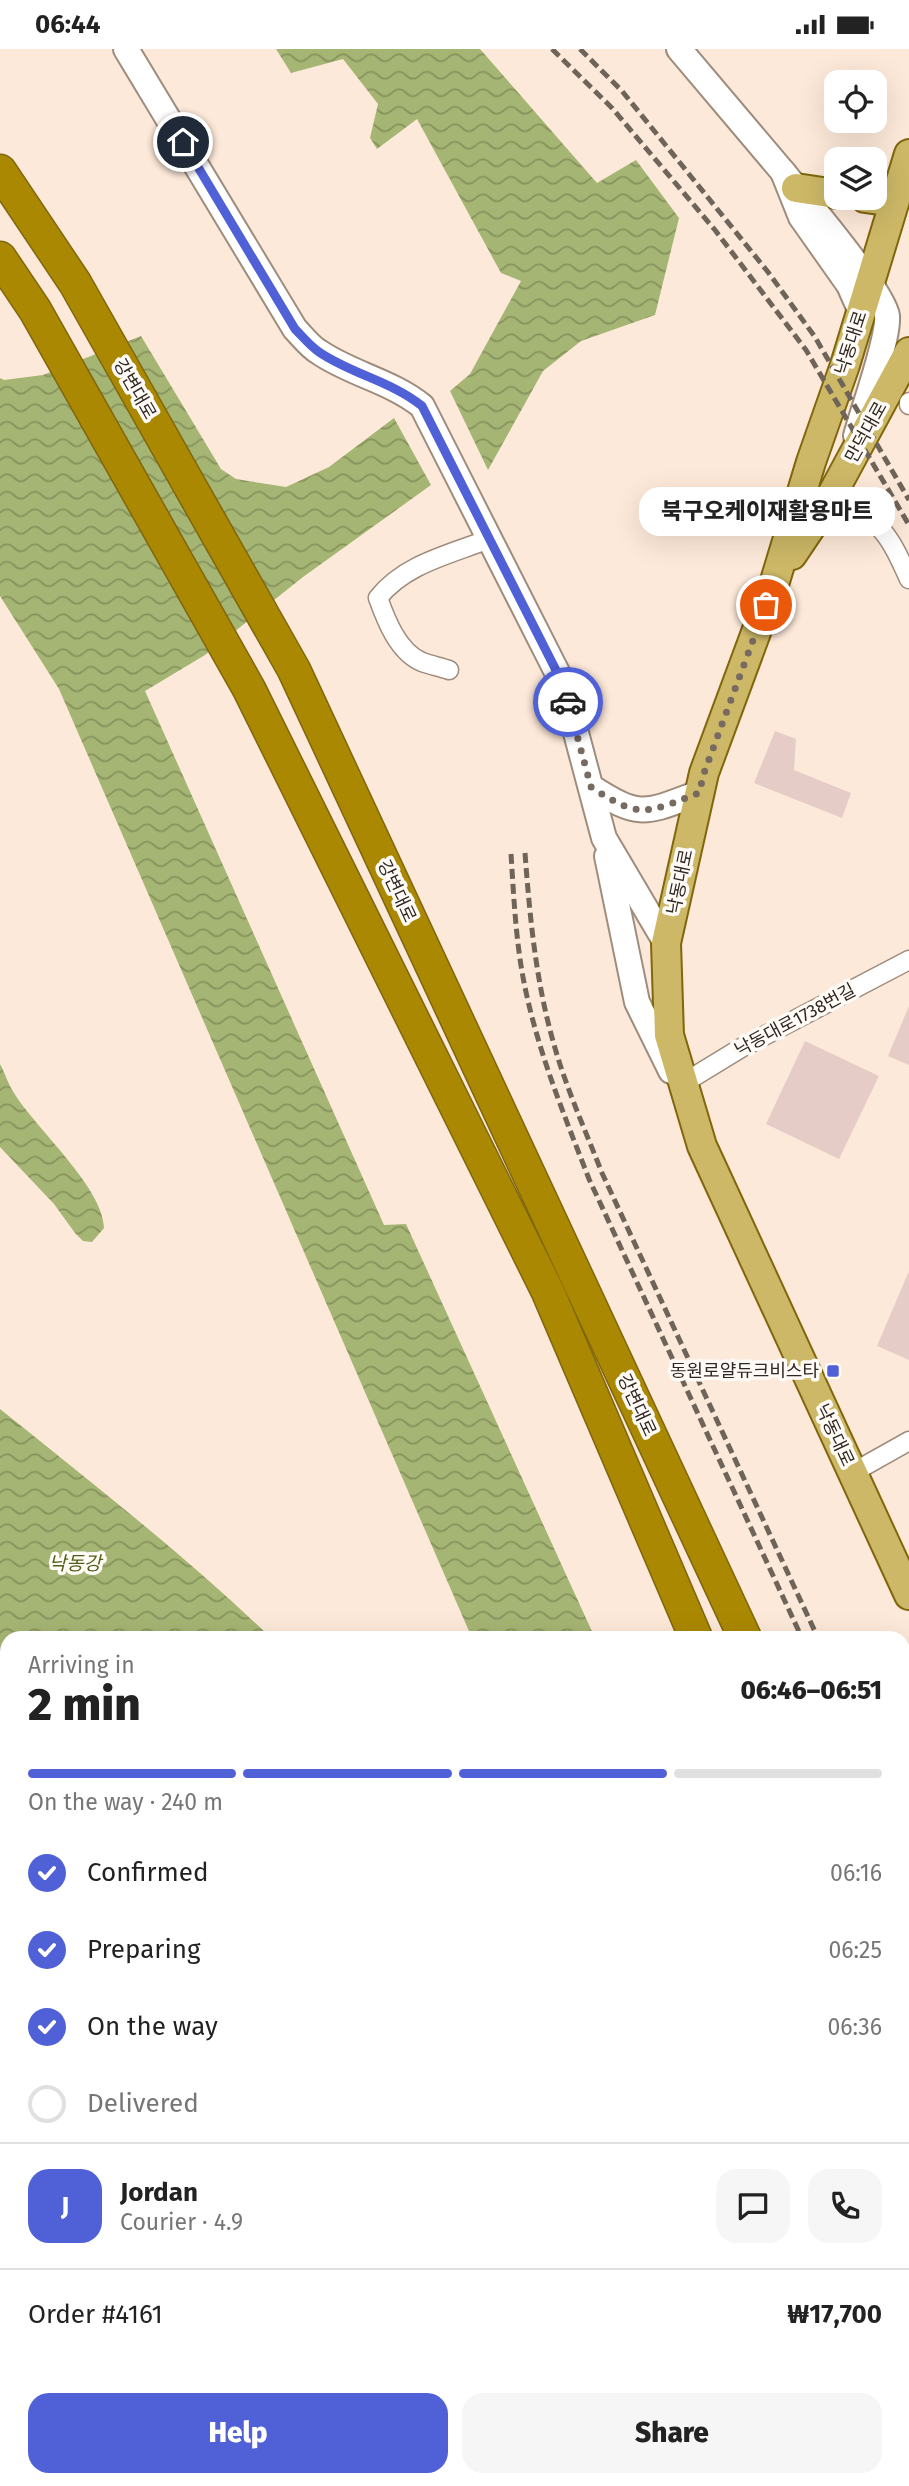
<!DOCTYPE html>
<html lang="en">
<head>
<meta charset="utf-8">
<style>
	:root { --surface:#fff; --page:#f6f6f6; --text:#222; --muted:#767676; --line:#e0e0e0; --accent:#5061d7 }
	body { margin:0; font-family:"Fira Sans","Noto Sans KR",sans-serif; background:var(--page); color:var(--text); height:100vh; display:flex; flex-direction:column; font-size:26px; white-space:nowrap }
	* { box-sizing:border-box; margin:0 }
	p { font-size:23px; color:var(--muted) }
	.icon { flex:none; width:38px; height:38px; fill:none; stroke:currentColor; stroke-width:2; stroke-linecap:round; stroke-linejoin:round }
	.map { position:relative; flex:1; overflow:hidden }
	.details { position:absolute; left:0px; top:1582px; width:910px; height:856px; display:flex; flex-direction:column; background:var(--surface); border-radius:21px 21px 0 0; box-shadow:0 7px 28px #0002 }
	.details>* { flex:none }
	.controls { position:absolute; left:824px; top:21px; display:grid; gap:14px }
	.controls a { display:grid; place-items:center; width:63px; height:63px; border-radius:14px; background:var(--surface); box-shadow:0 7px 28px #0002; font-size:35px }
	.pin { position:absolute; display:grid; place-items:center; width:60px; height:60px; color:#fff; margin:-30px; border:4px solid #fff; border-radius:50%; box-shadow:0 2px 7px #0007 }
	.courier { position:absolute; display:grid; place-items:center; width:70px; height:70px; margin:-35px; border:5px solid #5061d7; border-radius:50%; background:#fff; color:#222; box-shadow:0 2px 9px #0007 }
	.bubble { position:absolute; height:49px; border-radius:21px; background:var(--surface); box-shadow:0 7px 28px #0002; font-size:23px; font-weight:800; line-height:49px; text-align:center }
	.headline em { font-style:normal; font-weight:800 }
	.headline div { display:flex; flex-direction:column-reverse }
	.headline { display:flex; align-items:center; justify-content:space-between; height:119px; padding:0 28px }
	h1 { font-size:46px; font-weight:800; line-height:52px }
	.bar { display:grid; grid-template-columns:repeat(4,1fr); gap:10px 7px; align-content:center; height:84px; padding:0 28px }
	.bar i { height:9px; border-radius:5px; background:var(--line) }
	.bar .active { background:var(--accent) }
	.bar p { grid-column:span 4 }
	.line { display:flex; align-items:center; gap:18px; padding:0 28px; border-top:2px solid var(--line) }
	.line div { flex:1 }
	.round { display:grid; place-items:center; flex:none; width:74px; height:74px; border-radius:21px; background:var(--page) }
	ol { padding:0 28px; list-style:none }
	li { display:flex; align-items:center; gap:21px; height:77px }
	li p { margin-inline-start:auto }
	li .icon { padding:7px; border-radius:50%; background:var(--accent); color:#fff; stroke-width:4 }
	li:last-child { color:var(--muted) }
	li i { width:38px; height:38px; border:4px solid var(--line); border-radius:50% }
	.button { display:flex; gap:14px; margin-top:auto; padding:14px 28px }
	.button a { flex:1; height:80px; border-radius:21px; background:var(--accent); color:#fff; font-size:28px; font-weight:800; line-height:80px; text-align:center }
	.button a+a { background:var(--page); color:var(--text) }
	.status { display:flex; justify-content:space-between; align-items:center; height:49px; padding:0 35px; background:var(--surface); direction:ltr }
	.status svg { height:19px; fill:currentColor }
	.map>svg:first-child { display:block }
	.water { fill:url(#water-waves) }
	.building { fill:#e6ccc6 }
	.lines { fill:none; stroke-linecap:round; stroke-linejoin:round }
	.street-casing { stroke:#9e8c7d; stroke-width:21 }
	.secondary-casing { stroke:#9e8c7d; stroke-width:28 }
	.primary-casing { stroke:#80660c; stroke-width:32 }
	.highway-casing { stroke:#80660c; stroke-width:35 }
	.street { stroke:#fff; stroke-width:18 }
	.secondary { stroke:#fff; stroke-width:24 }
	.primary { stroke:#cdb867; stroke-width:28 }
	.highway { stroke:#ab8801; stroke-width:32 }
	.rail { stroke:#6f645a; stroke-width:5; stroke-dasharray:10 5; stroke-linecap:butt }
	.done { stroke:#776b61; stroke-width:7; stroke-dasharray:0 12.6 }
	.route { stroke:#5061d7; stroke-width:9 }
	.poi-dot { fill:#5061d7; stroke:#fefaf6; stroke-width:2.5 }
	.labels { text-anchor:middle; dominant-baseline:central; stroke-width:7; stroke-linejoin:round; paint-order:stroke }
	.street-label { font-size:18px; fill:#2f2721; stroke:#fefaf6 }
	.poi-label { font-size:18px; fill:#2f2721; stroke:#fefaf6; text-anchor:end }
	.water-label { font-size:19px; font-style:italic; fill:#505f15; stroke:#fefaf6 }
</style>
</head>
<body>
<div class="status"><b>06:44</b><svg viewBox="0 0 49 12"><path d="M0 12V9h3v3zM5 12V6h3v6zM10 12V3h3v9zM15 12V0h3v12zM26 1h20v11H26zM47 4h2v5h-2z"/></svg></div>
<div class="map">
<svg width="909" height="2437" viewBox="0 0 909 2437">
	<defs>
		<pattern id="water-waves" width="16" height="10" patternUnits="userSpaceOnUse" patternTransform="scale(1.75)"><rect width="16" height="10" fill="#a5b573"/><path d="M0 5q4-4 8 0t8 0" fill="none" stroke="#87935e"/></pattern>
	</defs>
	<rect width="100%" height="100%" fill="#fde9d9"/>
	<!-- water -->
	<g class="water">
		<path d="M276,0H480L597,134L636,111L679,169L655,266L581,292L543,322L488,421L450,342L470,325L521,232L501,224L417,70L377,100L370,89L378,55L343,10L291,24Z"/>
		<path d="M141,287L221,420L236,430L286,438L329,418L394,369L431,436L303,528L205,606L145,642L384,1176L406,1175L595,1589H472L59,640L0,547V329L4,331L43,326Z"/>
		<path d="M0,1015C5,1024 8,1035 14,1044C36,1080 103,1138 104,1179L92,1193L83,1192L75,1184L54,1155L0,1098Z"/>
		<path d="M0,1360C92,1434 186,1507 271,1589H7V2431H903V1961L909,1970V2437H0Z"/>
	</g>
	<!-- building -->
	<g class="building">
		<path d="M775,682L796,690L794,721L851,744L842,769L754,734Z"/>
		<path d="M909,957V1016L888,1007Z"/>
		<path d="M805,992L879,1027L839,1110L766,1075Z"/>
		<path d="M909,1222V1311L877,1297Z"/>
	</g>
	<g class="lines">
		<!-- street casing -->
		<g class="street-casing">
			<g id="street">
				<path d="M909,353V356"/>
				<path d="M829,451C878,465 889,485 909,530"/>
				<path d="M449,621C440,618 430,616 422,613C398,603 386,571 378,549C404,515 451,505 489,490"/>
				<path d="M682,1035L741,999L909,911"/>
				<path d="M852,1424L909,1392"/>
			</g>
		</g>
		<!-- secondary casing -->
		<g class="secondary-casing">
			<g id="secondary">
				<path d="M126,0L295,280C302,287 310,298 319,303C351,325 391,332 422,357L563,635L604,789L666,894"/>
				<path d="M679,0L783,123"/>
				<path d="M856,387C863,360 889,290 887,267C885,244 802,146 783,123L801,168L849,236L861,263"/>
				<path d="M591,738C641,770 645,764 699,744"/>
				<path d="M607,807L637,953L671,1022"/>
			</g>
		</g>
		<!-- primary casing -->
		<g class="primary-casing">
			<g id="primary">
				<path d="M909,105L845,316L811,413L775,532L704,724L666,894L669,986L702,1097L909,1546"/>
				<path d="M796,139L836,145"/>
				<path d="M865,149L894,153"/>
				<path d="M792,506L829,451L909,303"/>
			</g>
		</g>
		<!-- highway casing -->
		<g class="highway-casing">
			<g id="highway">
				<path d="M0,122L75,234L294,621L745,1589"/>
				<path d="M0,209L35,261L249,640L548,1243L696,1589"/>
				<path d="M903,1924L909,1936"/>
				<path d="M903,2067L909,2081"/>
			</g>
		</g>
		<!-- street -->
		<use href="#street" class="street"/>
		<!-- secondary -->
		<use href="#secondary" class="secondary"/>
		<!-- primary -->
		<use href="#primary" class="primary"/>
		<!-- highway -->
		<use href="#highway" class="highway"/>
		<!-- rail -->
		<g class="rail">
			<path d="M552,0L612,59L715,181L806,301L909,476"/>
			<path d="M580,0L622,42L768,223L815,288L909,451"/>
			<path d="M525,804C530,870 536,935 555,999C567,1041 586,1083 602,1124L818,1589"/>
			<path d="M511,805C514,851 516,898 526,943C540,1008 565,1068 589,1130L802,1589"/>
			<path d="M903,1772L909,1785"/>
			<path d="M903,1808L909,1821"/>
		</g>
	</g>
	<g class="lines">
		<!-- done -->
		<path class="done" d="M568,653L591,738C641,771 646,764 699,744L704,724L766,556"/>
		<!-- route -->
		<path class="route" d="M183,93L295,280C302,287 310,297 319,303C351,325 391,332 422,357L563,635L568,653"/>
	</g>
	<!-- markers -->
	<rect class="poi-dot" x="826" y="1315" width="14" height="14" rx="3.5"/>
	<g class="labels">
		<!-- street labels -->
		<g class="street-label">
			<text transform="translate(851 294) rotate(-72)">낙동대로</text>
			<text transform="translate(135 340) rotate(60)">강변대로</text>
			<text transform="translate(866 383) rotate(-61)">만덕대로</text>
			<text transform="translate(680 833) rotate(-78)">낙동대로</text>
			<text transform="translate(397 842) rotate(65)">강변대로</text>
			<text transform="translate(795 971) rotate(-28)">낙동대로1738번길</text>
			<text transform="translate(637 1356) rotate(65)">강변대로</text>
			<text transform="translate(835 1386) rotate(65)">낙동대로</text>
		</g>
		<!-- poi labels -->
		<g class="poi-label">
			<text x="819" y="1322">동원로얄듀크비스타</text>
		</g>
		<!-- water labels -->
		<g class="water-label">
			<text x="75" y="1514">낙동강</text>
		</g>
	</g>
</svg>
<div class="controls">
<a><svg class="icon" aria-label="locate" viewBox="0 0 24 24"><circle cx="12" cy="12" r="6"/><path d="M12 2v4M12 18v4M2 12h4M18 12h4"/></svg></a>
<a><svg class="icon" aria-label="layers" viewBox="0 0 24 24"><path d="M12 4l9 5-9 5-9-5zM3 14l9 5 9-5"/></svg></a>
</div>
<div class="pin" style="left:766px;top:556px;background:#ea580c"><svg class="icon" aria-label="bag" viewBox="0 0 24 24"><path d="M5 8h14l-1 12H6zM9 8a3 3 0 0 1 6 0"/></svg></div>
<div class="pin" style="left:183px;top:93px;background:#1f2937"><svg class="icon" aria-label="home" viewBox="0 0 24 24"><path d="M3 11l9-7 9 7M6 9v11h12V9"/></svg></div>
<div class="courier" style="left:568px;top:653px"><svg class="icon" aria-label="car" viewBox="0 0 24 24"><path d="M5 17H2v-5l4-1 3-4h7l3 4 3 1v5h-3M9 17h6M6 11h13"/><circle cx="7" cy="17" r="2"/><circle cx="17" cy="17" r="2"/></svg></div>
<div class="bubble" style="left:639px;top:438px;width:256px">북구오케이재활용마트</div>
<section class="details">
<div class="headline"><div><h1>2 min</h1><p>Arriving in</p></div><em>06:46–06:51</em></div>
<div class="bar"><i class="active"></i><i class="active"></i><i class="active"></i><i></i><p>On the way · 240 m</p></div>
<ol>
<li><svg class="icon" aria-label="check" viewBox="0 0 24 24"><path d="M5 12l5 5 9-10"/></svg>Confirmed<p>06:16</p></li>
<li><svg class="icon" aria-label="check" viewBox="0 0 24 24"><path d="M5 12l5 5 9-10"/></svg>Preparing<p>06:25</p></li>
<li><svg class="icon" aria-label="check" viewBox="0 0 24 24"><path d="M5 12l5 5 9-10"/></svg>On the way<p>06:36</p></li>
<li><i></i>Delivered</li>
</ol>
<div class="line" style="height:126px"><b class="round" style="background:var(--accent);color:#fff">J</b><div><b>Jordan</b><p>Courier · 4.9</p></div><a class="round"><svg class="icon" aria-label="chat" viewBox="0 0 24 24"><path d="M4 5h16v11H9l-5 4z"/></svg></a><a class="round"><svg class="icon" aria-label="phone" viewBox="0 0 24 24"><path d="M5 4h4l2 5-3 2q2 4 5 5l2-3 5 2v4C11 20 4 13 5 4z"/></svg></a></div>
<div class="line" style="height:91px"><div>Order #4161</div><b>₩17,700</b></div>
<div class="button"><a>Help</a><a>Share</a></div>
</section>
</div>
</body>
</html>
